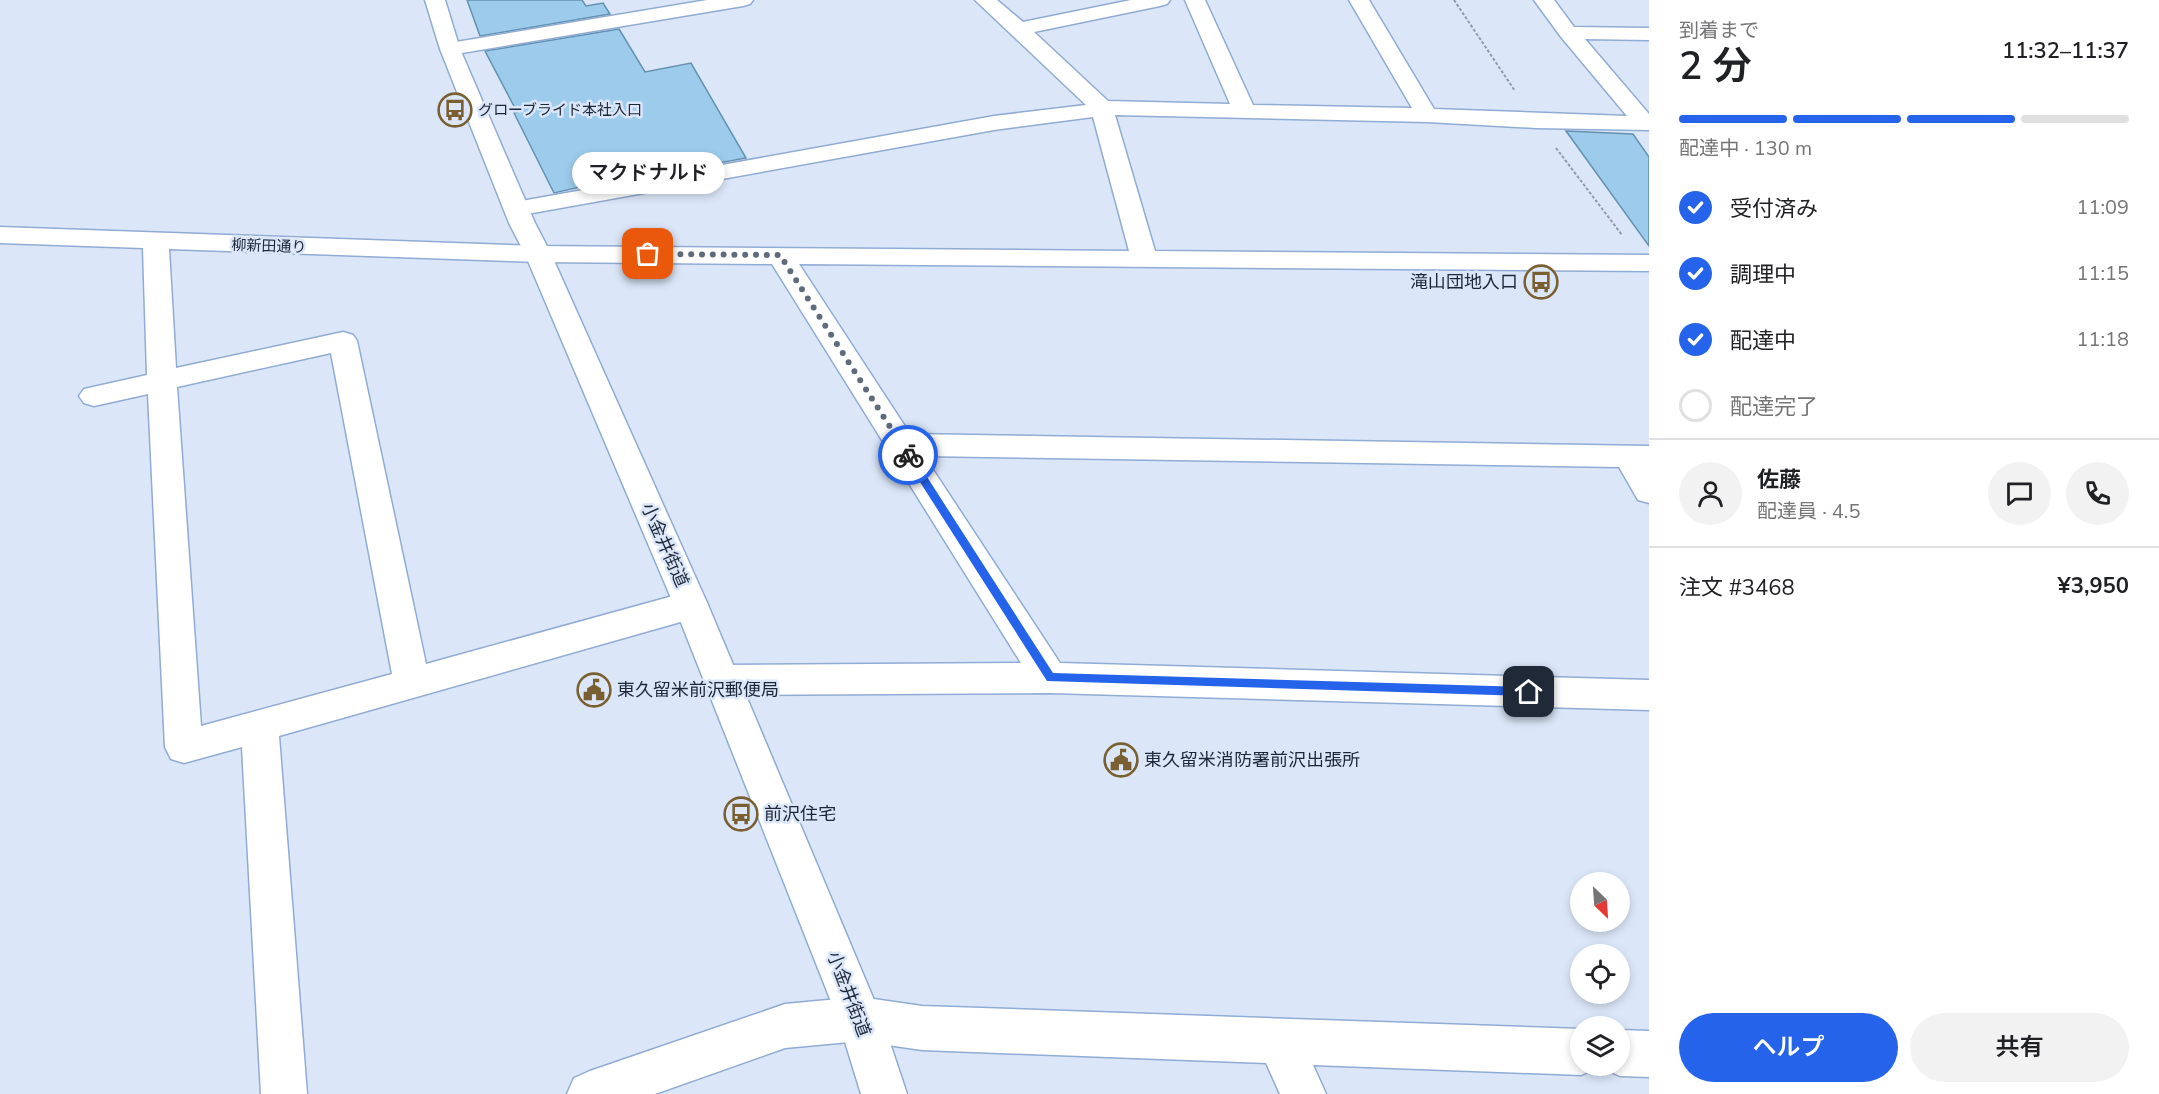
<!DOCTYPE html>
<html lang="ja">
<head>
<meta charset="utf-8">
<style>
	:root { --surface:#fff; --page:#f2f2f2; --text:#202124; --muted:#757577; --line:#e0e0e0; --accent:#2563eb }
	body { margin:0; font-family:"Nunito Sans","Noto Sans JP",sans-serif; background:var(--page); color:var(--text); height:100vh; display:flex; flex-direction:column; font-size:22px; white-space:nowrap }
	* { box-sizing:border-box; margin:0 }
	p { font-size:20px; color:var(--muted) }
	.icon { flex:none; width:33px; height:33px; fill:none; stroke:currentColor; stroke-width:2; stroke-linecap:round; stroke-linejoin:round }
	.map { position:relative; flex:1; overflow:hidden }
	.side { display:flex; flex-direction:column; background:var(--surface); width:510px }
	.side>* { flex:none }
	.needle { width:39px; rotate:155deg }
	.tools { position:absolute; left:1570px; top:872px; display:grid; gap:12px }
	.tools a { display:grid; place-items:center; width:60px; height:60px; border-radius:50%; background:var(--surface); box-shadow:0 3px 9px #0003; font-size:30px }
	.pin { position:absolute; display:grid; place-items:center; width:51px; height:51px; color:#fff; margin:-26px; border-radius:12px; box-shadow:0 3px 9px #0006 }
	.courier { position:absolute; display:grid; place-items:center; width:60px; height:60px; margin:-30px; border:4px solid #2563eb; border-radius:50%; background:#fff; color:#222; box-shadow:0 2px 8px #0007 }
	.bubble { position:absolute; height:42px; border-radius:21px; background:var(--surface); box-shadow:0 3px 9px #0003; font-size:20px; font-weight:600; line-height:42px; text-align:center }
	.overview em { font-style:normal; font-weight:600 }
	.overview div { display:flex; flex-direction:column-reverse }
	.overview { display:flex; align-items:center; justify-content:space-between; height:102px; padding:0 30px }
	h1 { font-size:39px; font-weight:600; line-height:45px }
	.bar { display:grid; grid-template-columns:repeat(4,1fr); gap:9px 6px; align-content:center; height:72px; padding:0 30px }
	.bar i { height:8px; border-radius:4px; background:var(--line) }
	.bar .selected { background:var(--accent) }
	.bar p { grid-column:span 4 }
	.line { display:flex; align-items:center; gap:15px; padding:0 30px; border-top:2px solid var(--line) }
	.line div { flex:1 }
	.round { display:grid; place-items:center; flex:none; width:63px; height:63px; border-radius:32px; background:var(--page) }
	ol { padding:0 30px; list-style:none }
	li { display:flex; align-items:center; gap:18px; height:66px }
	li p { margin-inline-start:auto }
	li .icon { padding:6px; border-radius:50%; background:var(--accent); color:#fff; stroke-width:4 }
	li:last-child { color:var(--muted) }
	li i { width:33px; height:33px; border:3px solid var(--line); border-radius:50% }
	.primary-button { display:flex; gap:12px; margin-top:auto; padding:12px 30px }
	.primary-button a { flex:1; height:69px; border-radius:36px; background:var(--accent); color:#fff; font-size:24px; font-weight:600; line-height:69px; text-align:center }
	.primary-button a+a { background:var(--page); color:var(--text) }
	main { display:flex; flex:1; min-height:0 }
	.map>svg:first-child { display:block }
	.building { fill:#9ccbec; stroke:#6491b0; stroke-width:1.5 }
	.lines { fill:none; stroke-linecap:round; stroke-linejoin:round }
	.minor-casing { stroke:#90abd4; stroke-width:3 }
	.major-casing { stroke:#90abd4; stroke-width:3 }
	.path { stroke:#8f9bac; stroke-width:2; stroke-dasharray:3 2; stroke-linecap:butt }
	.minor { fill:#fff; fill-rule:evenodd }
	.major { fill:#fff; fill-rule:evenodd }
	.route { fill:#2563eb }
	.done { stroke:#5f6a7b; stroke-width:6; stroke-dasharray:0 10.8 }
	.labels { text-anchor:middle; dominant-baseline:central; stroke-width:5; stroke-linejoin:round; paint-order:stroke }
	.far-poi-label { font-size:15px; fill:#1c2737; stroke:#dbe7f9; text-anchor:start }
	.far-street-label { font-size:15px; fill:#1c2737; stroke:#dbe7f9 }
	.poi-label { font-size:18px; fill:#1c2737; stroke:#dbe7f9; text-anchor:start }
	.street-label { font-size:18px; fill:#1c2737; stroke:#dbe7f9 }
</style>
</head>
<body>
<main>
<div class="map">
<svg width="1649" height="1094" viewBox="0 0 1649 1094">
	<rect width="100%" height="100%" fill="#dbe7f9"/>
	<!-- building -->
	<g class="building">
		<path d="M467,0H582L586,6L603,3L610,14L480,36Z"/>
		<path d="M619,29L645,72L691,63L746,158L652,175L650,171L554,193L514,113L517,112L485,51Z"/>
		<path d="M1566,131L1633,134L1649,157V246Z"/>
	</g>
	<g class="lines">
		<!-- minor casing -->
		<g class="minor-casing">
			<g id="minor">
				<path d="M707,0H753L750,4L743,6L450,55L443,53L440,49L443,45L450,43Z"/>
				<path d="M975,0H997L1023,22L1131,0H1170L1167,4L1160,6L1034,32L1108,101L1230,104L1185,0H1205L1253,105L1412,108L1349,0H1369L1434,109L1627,116L1561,37L1534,0H1554L1574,27L1649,28V40L1585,39L1649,114V130L1536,128L1427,122L1115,115L1155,251L1649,255V271L799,264L910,434L1649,446V503L1638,500L1619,467L924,456L1060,663L1649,680V710L1050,693L722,695L709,691L704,680L709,669L722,665L1021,663L772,264L538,262L169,249L176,368L343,332L353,335L357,341L426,664L691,591L703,595L708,605L703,615L691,619L279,736L307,1094H261L242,747L184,763L171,759L165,747L148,394L94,406L84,403L79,396L84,389L147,375L143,248L0,243V227L538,246L1129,251L1093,117L994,130L516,216L507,214L504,209L507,204L516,202L994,116L1086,105ZM331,353L392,674L201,726L177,387Z"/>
				<path d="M860,997L922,1006L1581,1029V1065H1598L1597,1068L1581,1075L1313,1065L1326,1094H1280L1266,1063L922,1050L860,1041L785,1048L655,1094H567L574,1078L590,1071L785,1004Z"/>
				<path d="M1620,1030L1649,1031V1077L1620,1076L1604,1069L1602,1065H1620Z"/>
			</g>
		</g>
		<!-- major casing -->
		<g class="major-casing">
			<path id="major" d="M425,0H445L460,49L535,223L551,254L708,605L882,1019L907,1094H861L838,1019L674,605L525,254L509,223L440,49Z"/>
		</g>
		<!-- path -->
		<g class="path">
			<path d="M1454,0L1515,91"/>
			<path d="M1556,148L1622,235"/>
		</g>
		<!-- minor -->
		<use href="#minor" class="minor"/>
		<!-- major -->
		<use href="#major" class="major"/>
	</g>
	<!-- route -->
	<path class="route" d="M904,452H911L1053,673L1529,687L1535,692L1529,696L1047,681L904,457Z"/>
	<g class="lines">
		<!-- done -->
		<path class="done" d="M648,254L780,255L908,455"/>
	</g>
	<!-- icons -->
	<defs>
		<g id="bus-ring" transform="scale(1.725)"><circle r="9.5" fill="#dbe7f9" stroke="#7a5f31" stroke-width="1.5"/><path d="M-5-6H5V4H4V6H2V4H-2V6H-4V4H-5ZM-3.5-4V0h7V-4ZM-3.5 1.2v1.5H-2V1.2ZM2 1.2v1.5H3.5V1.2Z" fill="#7a5f31"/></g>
		<g id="civic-ring" transform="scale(1.725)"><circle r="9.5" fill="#dbe7f9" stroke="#7a5f31" stroke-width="1.5"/><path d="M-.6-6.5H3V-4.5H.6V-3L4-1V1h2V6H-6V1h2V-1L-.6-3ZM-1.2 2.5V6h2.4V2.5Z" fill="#7a5f31"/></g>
	</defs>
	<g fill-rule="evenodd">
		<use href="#bus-ring" x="455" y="110"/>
		<use href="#bus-ring" x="1541" y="282"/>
		<use href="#civic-ring" x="594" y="690"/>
		<use href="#civic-ring" x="1121" y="760"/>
		<use href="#bus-ring" x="741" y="814"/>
	</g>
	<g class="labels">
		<!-- far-poi labels -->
		<g class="far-poi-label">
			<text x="478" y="110">グローブライド本社入口</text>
		</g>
		<!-- far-street labels -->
		<g class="far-street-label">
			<text transform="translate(269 246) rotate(2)">柳新田通り</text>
		</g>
		<!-- poi labels -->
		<g class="poi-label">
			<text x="1518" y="282" text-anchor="end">滝山団地入口</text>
			<text x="617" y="690">東久留米前沢郵便局</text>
			<text x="1144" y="760">東久留米消防署前沢出張所</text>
			<text x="764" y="814">前沢住宅</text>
		</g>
		<!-- street labels -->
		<g class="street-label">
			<text transform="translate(665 545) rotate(66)">小金井街道</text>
			<text transform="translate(849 994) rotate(69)">小金井街道</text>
		</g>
	</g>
</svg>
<div class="tools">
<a><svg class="needle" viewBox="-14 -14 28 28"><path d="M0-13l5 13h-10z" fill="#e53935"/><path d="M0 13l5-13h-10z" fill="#757577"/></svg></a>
<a><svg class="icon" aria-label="locate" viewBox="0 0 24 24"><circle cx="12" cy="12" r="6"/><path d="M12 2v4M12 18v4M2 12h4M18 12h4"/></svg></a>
<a><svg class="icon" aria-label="layers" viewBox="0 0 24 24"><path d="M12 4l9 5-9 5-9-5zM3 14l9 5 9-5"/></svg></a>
</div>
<div class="pin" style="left:648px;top:254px;background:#ea580c"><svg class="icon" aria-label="bag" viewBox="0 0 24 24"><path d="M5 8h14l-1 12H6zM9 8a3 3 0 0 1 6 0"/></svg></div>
<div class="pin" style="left:1529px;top:692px;background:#1f2937"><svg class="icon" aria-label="home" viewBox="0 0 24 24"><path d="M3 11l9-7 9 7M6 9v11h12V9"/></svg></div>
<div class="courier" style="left:908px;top:455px"><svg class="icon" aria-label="bike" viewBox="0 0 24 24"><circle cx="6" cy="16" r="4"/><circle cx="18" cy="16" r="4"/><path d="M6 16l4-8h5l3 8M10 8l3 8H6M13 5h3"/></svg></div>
<div class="bubble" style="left:572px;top:152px;width:153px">マクドナルド</div>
</div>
<section class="side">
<div class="overview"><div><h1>2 分</h1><p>到着まで</p></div><em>11:32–11:37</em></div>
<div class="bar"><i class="selected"></i><i class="selected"></i><i class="selected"></i><i></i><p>配達中 · 130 m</p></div>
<ol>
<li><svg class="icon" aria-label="check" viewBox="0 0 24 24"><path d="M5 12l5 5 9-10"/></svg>受付済み<p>11:09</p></li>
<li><svg class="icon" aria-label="check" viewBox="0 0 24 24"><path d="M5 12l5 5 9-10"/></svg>調理中<p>11:15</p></li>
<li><svg class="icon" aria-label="check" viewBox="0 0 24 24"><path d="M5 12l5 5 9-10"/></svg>配達中<p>11:18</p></li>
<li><i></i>配達完了</li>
</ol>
<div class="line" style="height:108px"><a class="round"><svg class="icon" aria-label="person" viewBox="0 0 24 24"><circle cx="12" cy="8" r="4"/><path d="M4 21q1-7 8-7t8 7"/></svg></a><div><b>佐藤</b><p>配達員 · 4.5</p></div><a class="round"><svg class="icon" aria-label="chat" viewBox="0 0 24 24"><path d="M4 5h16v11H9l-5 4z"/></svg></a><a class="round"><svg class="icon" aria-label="phone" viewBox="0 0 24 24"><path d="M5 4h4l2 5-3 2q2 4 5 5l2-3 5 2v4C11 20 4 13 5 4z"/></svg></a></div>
<div class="line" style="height:78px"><div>注文 #3468</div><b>¥3,950</b></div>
<div class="primary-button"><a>ヘルプ</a><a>共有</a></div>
</section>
</main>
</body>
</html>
